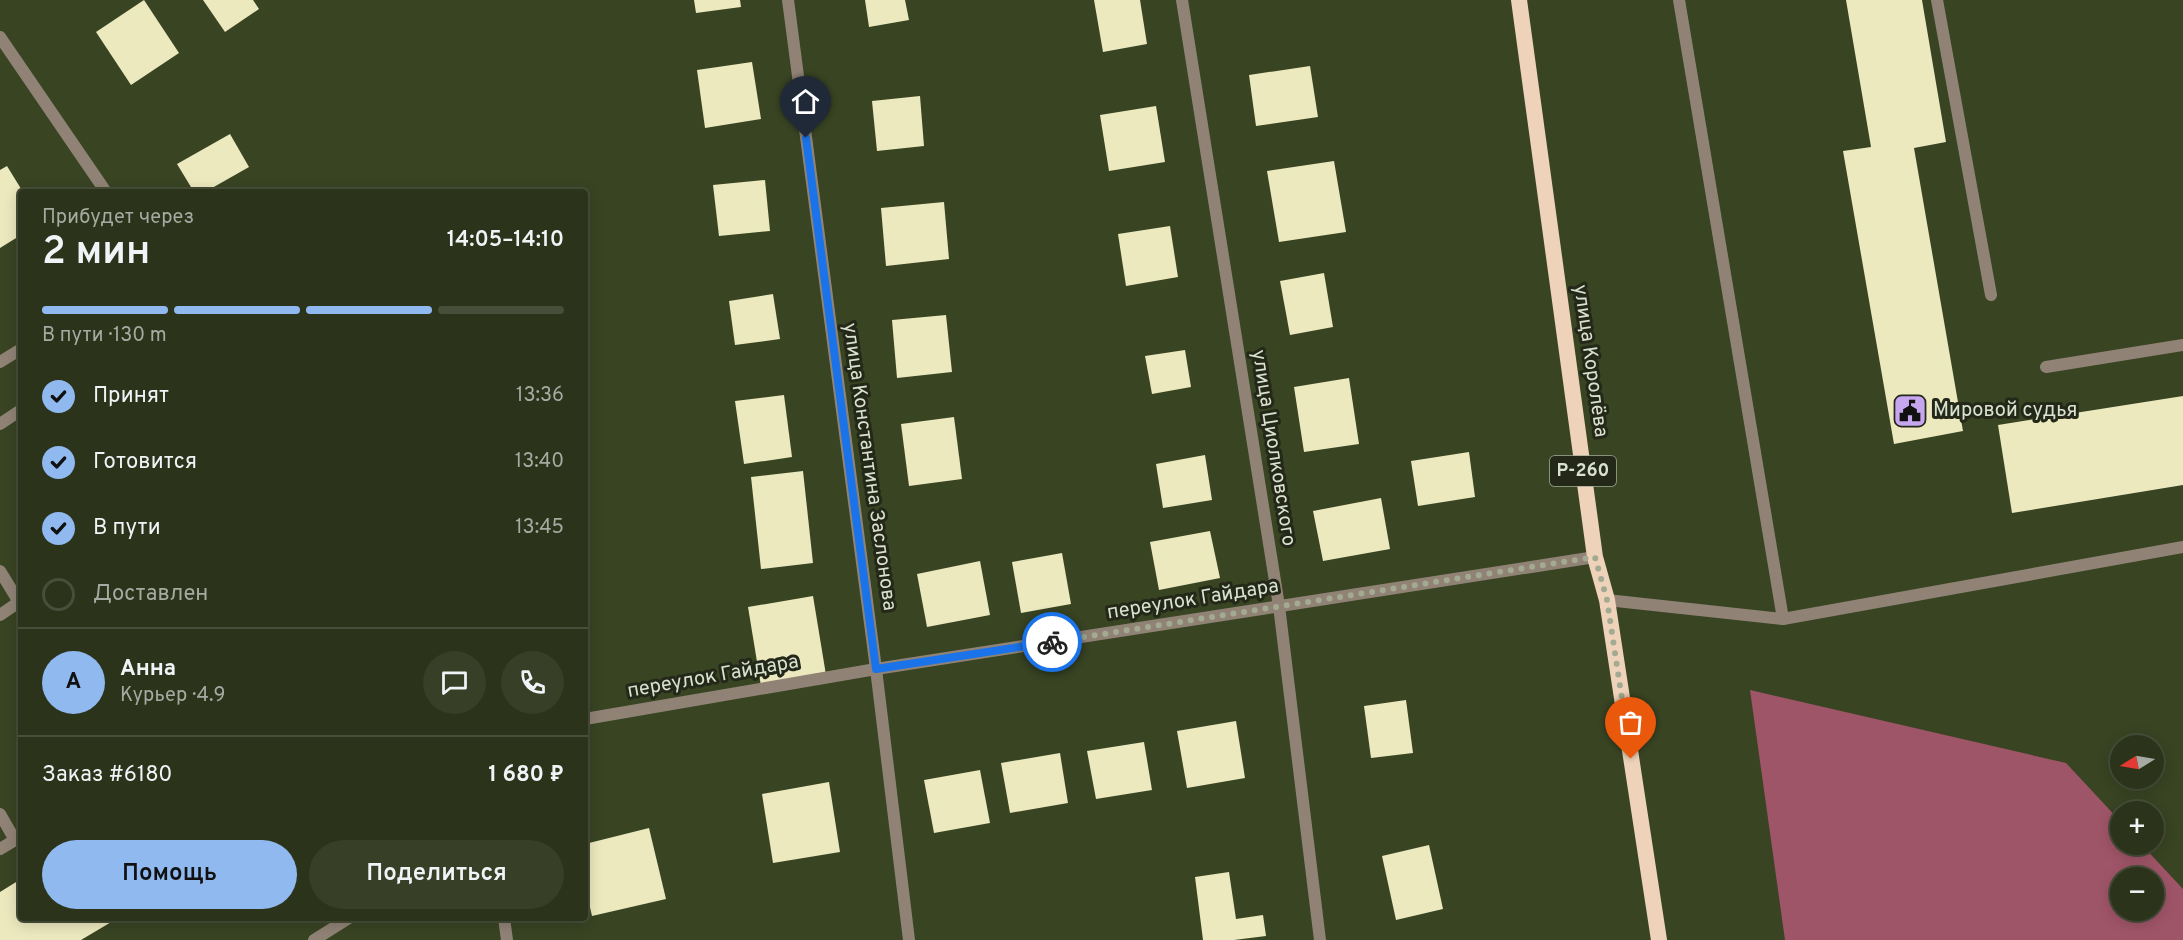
<!DOCTYPE html>
<html lang="ru">
<head>
<meta charset="utf-8">
<style>
	:root { --surface:#2b331a; --page:#373f27; --text:#f1f3f6; --muted:#a6aaa2; --line:#474e39; --accent:#90b9f0 }
	body { margin:0; font-family:Overpass,sans-serif; background:var(--page); color:var(--text); height:100vh; display:flex; flex-direction:column; font-size:22px; white-space:nowrap }
	* { box-sizing:border-box; margin:0 }
	p { font-size:20px; color:var(--muted) }
	.icon { flex:none; width:33px; height:33px; fill:none; stroke:currentColor; stroke-width:2; stroke-linecap:round; stroke-linejoin:round }
	.map { position:relative; flex:1; overflow:hidden }
	.drawer { position:absolute; left:18px; top:189px; width:570px; height:732px; display:flex; flex-direction:column; background:var(--surface); border-radius:6px; box-shadow:0 3px 15px #0003,0 0 0 2px var(--line) }
	.drawer>* { flex:none }
	.needle { width:39px; rotate:259deg }
	.controls { position:absolute; left:2110px; top:735px; display:grid; gap:12px }
	.controls a { display:grid; place-items:center; width:54px; height:54px; border-radius:50%; background:var(--surface); box-shadow:0 3px 15px #0003,0 0 0 2px var(--line); font-size:30px }
	.pin { position:absolute; display:grid; place-items:center; width:51px; height:51px; color:#fff; margin:-62px -26px; border-radius:50% 50% 50% 0; rotate:-45deg; box-shadow:0 0 6px #0007 }
	.pin .icon { rotate:45deg }
	.courier { position:absolute; display:grid; place-items:center; width:60px; height:60px; margin:-30px; border:4px solid #1a73e8; border-radius:50%; background:#fff; color:#222; box-shadow:0 2px 8px #0007 }
	.overview em { font-style:normal; font-weight:600 }
	.overview div { display:flex; flex-direction:column-reverse }
	.overview { display:flex; align-items:center; justify-content:space-between; height:102px; padding:0 24px }
	h1 { font-size:39px; font-weight:600; line-height:45px }
	.bar { display:grid; grid-template-columns:repeat(4,1fr); gap:9px 6px; align-content:center; height:72px; padding:0 24px }
	.bar i { height:8px; border-radius:4px; background:var(--line) }
	.bar .selected { background:var(--accent) }
	.bar p { grid-column:span 4 }
	.line { display:flex; align-items:center; gap:15px; padding:0 24px; border-top:2px solid var(--line) }
	.line div { flex:1 }
	.round { display:grid; place-items:center; flex:none; width:63px; height:63px; border-radius:32px; background:var(--page) }
	ol { padding:0 24px; list-style:none }
	li { display:flex; align-items:center; gap:18px; height:66px }
	li p { margin-inline-start:auto }
	li .icon { padding:6px; border-radius:50%; background:var(--accent); color:#111; stroke-width:4 }
	li:last-child { color:var(--muted) }
	li i { width:33px; height:33px; border:3px solid var(--line); border-radius:50% }
	.primary-button { display:flex; gap:12px; margin-top:auto; padding:12px 24px }
	.primary-button a { flex:1; height:69px; border-radius:36px; background:var(--accent); color:#111; font-size:24px; font-weight:600; line-height:69px; text-align:center }
	.primary-button a+a { background:var(--page); color:var(--text) }
	.map>svg:first-child { display:block }
	.forest { fill:#9f5568; fill-rule:evenodd }
	.building { fill:#ece9bf }
	.lines { fill:none; stroke-linecap:round; stroke-linejoin:round }
	.service { stroke:#908376; stroke-width:12 }
	.minor { stroke:#908376; stroke-width:12 }
	.trunk { stroke:#eed2ba; stroke-width:16 }
	.done { stroke:#a2aa92; stroke-width:6; stroke-dasharray:0 10.8 }
	.route { stroke:#1a73e8; stroke-width:8 }
	.labels { text-anchor:middle; dominant-baseline:central; stroke-width:6; stroke-linejoin:round; paint-order:stroke }
	.shield { fill:#232819; stroke:#a3aa98; stroke-width:1.5 }
	.shield-label { font-size:18px; font-weight:bold; fill:#dae1ce }
	.street-label { font-size:20px; fill:#dae1ce; stroke:#232819 }
	.poi-label { font-size:20px; fill:#dae1ce; stroke:#232819; text-anchor:start }
</style>
</head>
<body>
<div class="map">
<svg width="2183" height="940" viewBox="0 0 2183 940">
	<rect width="100%" height="100%" fill="#394423"/>
	<!-- forest -->
	<path class="forest" d="M1750,690L2066,763L2121,822V844L2142,845L2183,889V940H1785ZM2121,878H2154V910H2121Z"/>
	<!-- building -->
	<g class="building">
		<path d="M144,0L179,53L131,85L96,32Z"/>
		<path d="M203,0H253L259,9L225,32Z"/>
		<path d="M694,0H740L741,7L696,13Z"/>
		<path d="M865,0H905L909,20L869,27Z"/>
		<path d="M1094,0H1140L1147,44L1103,52Z"/>
		<path d="M1846,0H1922L1946,142L1914,148L1963,431L1894,444L1843,151L1871,147Z"/>
		<path d="M752,62L761,119L705,128L697,70Z"/>
		<path d="M1310,66L1318,117L1256,126L1249,75Z"/>
		<path d="M920,96L924,146L877,151L872,101Z"/>
		<path d="M1156,106L1165,162L1109,171L1100,115Z"/>
		<path d="M230,134L249,167L205,192H194L177,164Z"/>
		<path d="M1334,161L1346,232L1279,242L1267,171Z"/>
		<path d="M7,166L23,192H21V235L0,248V170Z"/>
		<path d="M765,180L770,231L719,236L713,185Z"/>
		<path d="M944,202L949,259L886,266L881,208Z"/>
		<path d="M1170,226L1178,277L1126,286L1118,234Z"/>
		<path d="M1324,273L1333,327L1290,335L1280,281Z"/>
		<path d="M773,294L780,339L735,345L729,301Z"/>
		<path d="M946,315L952,372L897,378L892,320Z"/>
		<path d="M1185,350L1191,387L1152,394L1145,356Z"/>
		<path d="M1349,378L1359,444L1304,452L1294,387Z"/>
		<path d="M784,395L792,457L744,464L735,401Z"/>
		<path d="M2183,396V485L2012,513L1998,425Z"/>
		<path d="M954,417L962,479L909,486L901,424Z"/>
		<path d="M1469,452L1475,497L1418,506L1411,461Z"/>
		<path d="M1205,455L1212,500L1163,508L1156,464Z"/>
		<path d="M803,471L813,563L761,569L751,477Z"/>
		<path d="M1381,498L1390,549L1323,561L1313,511Z"/>
		<path d="M1210,531L1220,578L1159,590L1150,542Z"/>
		<path d="M1062,553L1071,604L1021,613L1012,562Z"/>
		<path d="M980,561L990,615L927,627L917,574Z"/>
		<path d="M813,596L826,675L761,686L748,607Z"/>
		<path d="M1406,700L1413,753L1371,758L1364,706Z"/>
		<path d="M1236,721L1245,778L1187,788L1177,731Z"/>
		<path d="M1144,742L1152,790L1096,799L1087,751Z"/>
		<path d="M1060,753L1068,803L1010,813L1001,763Z"/>
		<path d="M980,770L990,823L934,833L924,780Z"/>
		<path d="M829,782L840,852L773,863L762,794Z"/>
		<path d="M649,828L666,899L592,916L585,886V844Z"/>
		<path d="M1429,845L1443,909L1396,920L1382,856Z"/>
		<path d="M1229,872L1236,919L1263,915L1266,936L1234,940H1203L1195,877Z"/>
		<path d="M21,879V918H118L81,940H0V892Z"/>
	</g>
	<g class="lines">
		<!-- service -->
		<g class="service">
			<path d="M1937,0L1991,295"/>
			<path d="M0,362L21,349"/>
			<path d="M2046,367L2183,345"/>
			<path d="M0,424L21,410"/>
			<path d="M0,571L19,602L0,615"/>
			<path d="M1607,600L1783,619L2183,547"/>
			<path d="M0,814L15,840L0,849"/>
		</g>
		<!-- minor -->
		<g class="minor">
			<path d="M788,0L876,669L909,940"/>
			<path d="M1182,0L1279,606L1320,940"/>
			<path d="M1679,0L1783,619"/>
			<path d="M0,37L106,192"/>
			<path d="M585,719L876,669L1595,557"/>
			<path d="M504,918L507,940"/>
			<path d="M314,940L349,918"/>
		</g>
		<!-- trunk -->
		<path class="trunk" d="M1519,0L1595,557L1607,600L1659,940"/>
	</g>
	<g class="lines">
		<!-- done -->
		<path class="done" d="M1052,642L1595,557L1607,600L1631,759"/>
		<!-- route -->
		<path class="route" d="M806,138L876,669L1052,642"/>
	</g>
	<!-- icons -->
	<defs>
		<g id="civic-square" transform="scale(1.725)"><rect x="-9" y="-9" width="18" height="18" rx="4" fill="#c7a6f0" stroke="#232819"/><path d="M-.6-6.5H3V-4.5H.6V-3L4-1V1h2V6H-6V1h2V-1L-.6-3ZM-1.2 2.5V6h2.4V2.5Z" fill="#111"/></g>
	</defs>
	<g fill-rule="evenodd">
		<use href="#civic-square" x="1910" y="411"/>
	</g>
	<g class="labels">
		<!-- shield labels -->
		<rect class="shield" x="1550" y="456" width="66" height="30" rx="4.5"/>
		<g class="shield-label">
			<text x="1583" y="471">Р-260</text>
		</g>
		<!-- street labels -->
		<g class="street-label">
			<text transform="translate(1590 361) rotate(82)">улица Королёва</text>
			<text transform="translate(1273 448) rotate(81)">улица Циолковского</text>
			<text transform="translate(869 467) rotate(82)">улица Константина Заслонова</text>
			<text transform="translate(1193 600) rotate(-9)">переулок Гайдара</text>
			<text transform="translate(713 677) rotate(-10)">переулок Гайдара</text>
		</g>
		<!-- poi labels -->
		<g class="poi-label">
			<text x="1933" y="411">Мировой судья</text>
		</g>
	</g>
</svg>
<div class="controls">
<a><svg class="needle" viewBox="-14 -14 28 28"><path d="M0-13l5 13h-10z" fill="#e53935"/><path d="M0 13l5-13h-10z" fill="#a6aaa2"/></svg></a>
<a>+</a>
<a>−</a>
</div>
<div class="pin" style="left:1631px;top:759px;background:#ea580c"><svg class="icon" aria-label="bag" viewBox="0 0 24 24"><path d="M5 8h14l-1 12H6zM9 8a3 3 0 0 1 6 0"/></svg></div>
<div class="pin" style="left:806px;top:138px;background:#1f2937"><svg class="icon" aria-label="home" viewBox="0 0 24 24"><path d="M3 11l9-7 9 7M6 9v11h12V9"/></svg></div>
<div class="courier" style="left:1052px;top:642px"><svg class="icon" aria-label="bike" viewBox="0 0 24 24"><circle cx="6" cy="16" r="4"/><circle cx="18" cy="16" r="4"/><path d="M6 16l4-8h5l3 8M10 8l3 8H6M13 5h3"/></svg></div>
<section class="drawer">
<div class="overview"><div><h1>2 мин</h1><p>Прибудет через</p></div><em>14:05–14:10</em></div>
<div class="bar"><i class="selected"></i><i class="selected"></i><i class="selected"></i><i></i><p>В пути · 130 m</p></div>
<ol>
<li><svg class="icon" aria-label="check" viewBox="0 0 24 24"><path d="M5 12l5 5 9-10"/></svg>Принят<p>13:36</p></li>
<li><svg class="icon" aria-label="check" viewBox="0 0 24 24"><path d="M5 12l5 5 9-10"/></svg>Готовится<p>13:40</p></li>
<li><svg class="icon" aria-label="check" viewBox="0 0 24 24"><path d="M5 12l5 5 9-10"/></svg>В пути<p>13:45</p></li>
<li><i></i>Доставлен</li>
</ol>
<div class="line" style="height:108px"><b class="round" style="background:var(--accent);color:#111">А</b><div><b>Анна</b><p>Курьер · 4.9</p></div><a class="round"><svg class="icon" aria-label="chat" viewBox="0 0 24 24"><path d="M4 5h16v11H9l-5 4z"/></svg></a><a class="round"><svg class="icon" aria-label="phone" viewBox="0 0 24 24"><path d="M5 4h4l2 5-3 2q2 4 5 5l2-3 5 2v4C11 20 4 13 5 4z"/></svg></a></div>
<div class="line" style="height:78px"><div>Заказ #6180</div><b>1 680 ₽</b></div>
<div class="primary-button"><a>Помощь</a><a>Поделиться</a></div>
</section>
</div>
</body>
</html>
